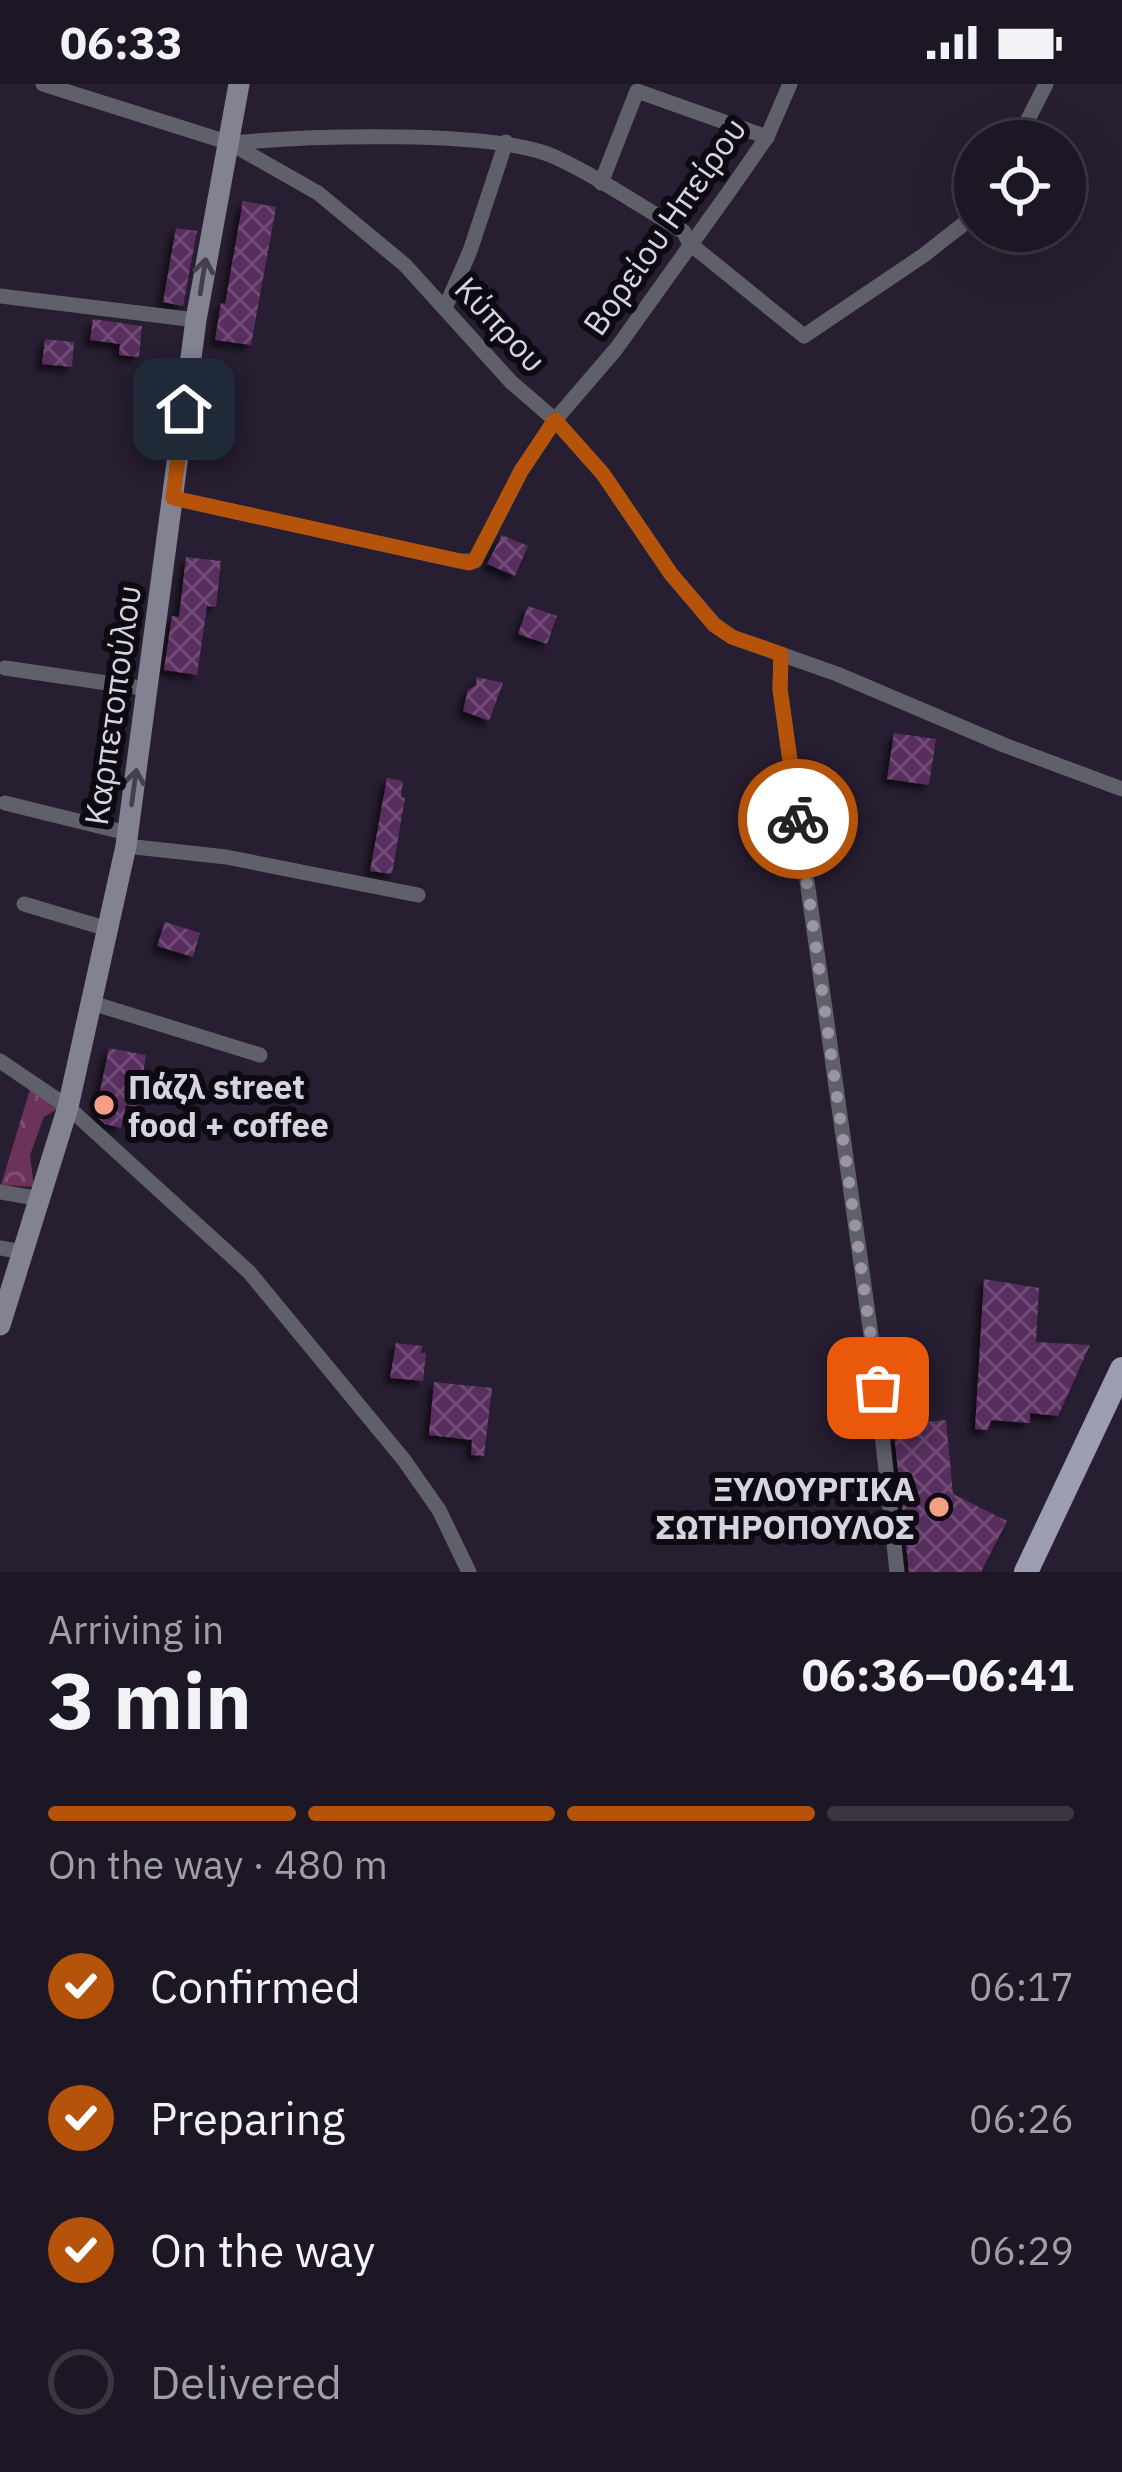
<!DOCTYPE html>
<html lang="en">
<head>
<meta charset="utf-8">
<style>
	:root { --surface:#1d1625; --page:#2a2332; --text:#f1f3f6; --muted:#a09fa7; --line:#3b3542; --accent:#b45309 }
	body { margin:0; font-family:"IBM Plex Sans",sans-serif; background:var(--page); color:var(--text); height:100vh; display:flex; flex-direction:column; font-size:45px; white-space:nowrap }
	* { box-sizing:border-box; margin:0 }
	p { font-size:39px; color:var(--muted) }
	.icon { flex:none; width:66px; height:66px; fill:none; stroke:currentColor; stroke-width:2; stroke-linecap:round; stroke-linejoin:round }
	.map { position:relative; height:1488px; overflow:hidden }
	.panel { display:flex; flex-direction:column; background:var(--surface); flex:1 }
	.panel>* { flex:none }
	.fabs { position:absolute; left:954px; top:36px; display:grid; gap:24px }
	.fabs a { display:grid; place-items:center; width:132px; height:132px; border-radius:50%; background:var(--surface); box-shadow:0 12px 48px #0002,0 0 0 3px var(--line); font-size:60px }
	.pin { position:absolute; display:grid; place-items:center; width:102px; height:102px; color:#fff; margin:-51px; border-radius:24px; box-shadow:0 6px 18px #0006 }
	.courier { position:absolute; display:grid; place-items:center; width:120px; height:120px; margin:-60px; border:9px solid #b45309; border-radius:50%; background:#fff; color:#222; box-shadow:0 3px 15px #0007 }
	.headline em { font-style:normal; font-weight:800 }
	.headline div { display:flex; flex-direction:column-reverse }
	.headline { display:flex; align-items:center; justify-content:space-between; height:204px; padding:0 48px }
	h1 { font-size:78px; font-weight:800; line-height:90px }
	.bar { display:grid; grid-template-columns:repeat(4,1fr); gap:18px 12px; align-content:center; height:144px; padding:0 48px }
	.bar i { height:15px; border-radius:9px; background:var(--line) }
	.bar .active { background:var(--accent) }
	.bar p { grid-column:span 4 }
	ol { padding:0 48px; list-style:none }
	li { display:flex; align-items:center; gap:36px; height:132px }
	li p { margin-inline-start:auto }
	li .icon { padding:12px; border-radius:50%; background:var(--accent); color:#fff; stroke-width:4 }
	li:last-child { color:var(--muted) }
	li i { width:66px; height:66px; border:6px solid var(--line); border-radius:50% }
	.status { display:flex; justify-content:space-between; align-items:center; height:84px; padding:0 60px; background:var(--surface); direction:ltr }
	.status svg { height:33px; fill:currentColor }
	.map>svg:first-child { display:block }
	.park { fill:url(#park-crowns) }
	.building { fill:url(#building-cross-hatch); filter:url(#shadow) }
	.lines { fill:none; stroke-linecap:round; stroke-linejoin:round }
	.street { stroke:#60606a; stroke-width:15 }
	.secondary { stroke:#838292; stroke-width:21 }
	.primary { stroke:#9d9db2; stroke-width:24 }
	.oneway { stroke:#43404c }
	.done { stroke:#9a94a3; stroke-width:12; stroke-dasharray:0 21.6 }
	.route { stroke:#b45309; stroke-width:15 }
	.poi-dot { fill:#f39f84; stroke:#0e0a12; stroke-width:4.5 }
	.labels { text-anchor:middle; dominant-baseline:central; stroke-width:12; stroke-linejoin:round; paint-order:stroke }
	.street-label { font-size:33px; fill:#d8d3e0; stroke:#0e0a12 }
	.poi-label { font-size:33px; font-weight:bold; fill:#d8d3e0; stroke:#0e0a12; text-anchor:start }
</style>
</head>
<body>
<div class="status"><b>06:33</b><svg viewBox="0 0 49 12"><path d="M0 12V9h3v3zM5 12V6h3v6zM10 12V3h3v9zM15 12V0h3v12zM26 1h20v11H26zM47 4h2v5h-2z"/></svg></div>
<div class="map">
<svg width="1122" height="1488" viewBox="0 0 1122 1488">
	<defs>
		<pattern id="park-crowns" width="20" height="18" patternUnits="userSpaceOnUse" patternTransform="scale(3)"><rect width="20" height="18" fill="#6b3357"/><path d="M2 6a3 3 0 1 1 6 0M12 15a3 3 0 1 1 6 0" fill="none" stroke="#7f506f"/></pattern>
		<pattern id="building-cross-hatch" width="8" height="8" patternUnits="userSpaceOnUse" patternTransform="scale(3)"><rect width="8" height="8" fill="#592d5e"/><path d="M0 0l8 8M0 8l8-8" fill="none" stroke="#704b75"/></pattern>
		<filter id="shadow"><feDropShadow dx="-5.5" dy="5.5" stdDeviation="3" flood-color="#0009"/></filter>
	</defs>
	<rect width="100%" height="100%" fill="#271e31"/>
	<!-- park -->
	<path class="park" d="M31,1002L59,1024L44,1033L30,1071L34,1103L1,1101Z"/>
	<!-- building -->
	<g class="building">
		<path d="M243,117L276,123L251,261L215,256L221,219L225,220Z"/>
		<path d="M176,144L197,147L183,222L163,218Z"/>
		<path d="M93,235L142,242L139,273L119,271L120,260L90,256Z"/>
		<path d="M45,255L74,258L72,283L42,280Z"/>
		<path d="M502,451L528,462L515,492L487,480Z"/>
		<path d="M186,473L221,477L216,523L207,522L197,591L164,586L172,532L179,533Z"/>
		<path d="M528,522L557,532L547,560L518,550Z"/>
		<path d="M477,593L503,599L489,637L463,627L468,606L476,601Z"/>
		<path d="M894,649L936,655L929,701L887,695Z"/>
		<path d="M387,694L403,697L401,713L405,714L392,790L370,787Z"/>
		<path d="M165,838L200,849L193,873L157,862Z"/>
		<path d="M109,964L146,971L138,1023L126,1021L121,1044L105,1040L95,1031Z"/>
		<path d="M984,1195L1039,1204L1036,1258L1090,1261L1058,1332L1030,1329V1339L991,1336L988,1346L975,1345Z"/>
		<path d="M396,1259L422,1262L421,1269H426L423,1297L390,1294Z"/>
		<path d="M434,1298L492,1304L484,1372L471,1371L472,1356L429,1351Z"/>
		<path d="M946,1336L953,1410L1007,1437L981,1488H909L894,1349L902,1348L901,1340Z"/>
	</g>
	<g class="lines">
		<!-- street -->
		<g class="street">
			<path d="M43,0L230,59L318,109L405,181L511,298L555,336L603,390L671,490L714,540L732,553L837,590L1004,661L1122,705"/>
			<path d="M1017,57L1046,0"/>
			<path d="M233,59C305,52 494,45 555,73C600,94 642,123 684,148L689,159L804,252L924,171L975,131"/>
			<path d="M601,99L637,7L767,53"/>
			<path d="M0,212L196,236"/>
			<path d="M445,224L470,167L506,58"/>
			<path d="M173,414L459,477H475L521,387L555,336L616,265L728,109L767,53L790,0"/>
			<path d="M781,570L780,605L872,1258L897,1488"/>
			<path d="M5,584L148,605"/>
			<path d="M5,719L127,749"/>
			<path d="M126,762L226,773L418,811"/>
			<path d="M24,820L108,845"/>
			<path d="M92,919L260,971"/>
			<path d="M0,977L68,1023L249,1188L404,1376L439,1426L469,1488"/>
			<path d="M0,1108L41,1115"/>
			<path d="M0,1164L23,1168"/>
		</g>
		<!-- secondary -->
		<path class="secondary" d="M0,1241L68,1023L126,762L196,236L239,0"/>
		<!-- primary -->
		<path class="primary" d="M1026,1488L1122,1285"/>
	</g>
	<!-- one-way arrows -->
	<defs><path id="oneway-shaft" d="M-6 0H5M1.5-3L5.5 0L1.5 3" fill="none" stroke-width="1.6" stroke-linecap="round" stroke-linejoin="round" transform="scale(3)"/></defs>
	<g class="oneway">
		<use href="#oneway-shaft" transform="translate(203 192) rotate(-81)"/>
		<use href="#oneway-shaft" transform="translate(134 703) rotate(-82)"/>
	</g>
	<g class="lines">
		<!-- done -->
		<path class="done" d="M798,735L878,1304"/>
		<!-- route -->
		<path class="route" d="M184,325L173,414L469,479L475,476L521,387L555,336L603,390L671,490L714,541L732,553L781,570L780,605L798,735"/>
	</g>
	<!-- markers -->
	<g class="poi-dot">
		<circle cx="104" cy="1021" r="12"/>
		<circle cx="939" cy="1423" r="12"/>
	</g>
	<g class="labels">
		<!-- street labels -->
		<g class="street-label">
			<text transform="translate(664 142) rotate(-55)">Βορείου Ηπείρου</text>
			<text transform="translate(501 240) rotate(47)">Κύπρου</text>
			<text transform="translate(112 621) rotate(-82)">Καρπετοπούλου</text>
		</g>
		<!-- poi labels -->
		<g class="poi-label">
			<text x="128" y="1002">Πάζλ street<tspan x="128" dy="38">food + coffee</tspan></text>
			<text x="915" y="1404" text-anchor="end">ΞΥΛΟΥΡΓΙΚΑ<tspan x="915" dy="38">ΣΩΤΗΡΟΠΟΥΛΟΣ</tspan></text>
		</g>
	</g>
</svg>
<div class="fabs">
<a><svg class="icon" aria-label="locate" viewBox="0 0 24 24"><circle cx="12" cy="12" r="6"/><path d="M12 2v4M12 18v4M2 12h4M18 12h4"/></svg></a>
</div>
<div class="pin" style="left:878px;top:1304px;background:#ea580c"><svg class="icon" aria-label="bag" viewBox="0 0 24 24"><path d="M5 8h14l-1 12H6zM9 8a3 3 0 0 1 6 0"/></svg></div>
<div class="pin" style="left:184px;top:325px;background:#1f2937"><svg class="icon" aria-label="home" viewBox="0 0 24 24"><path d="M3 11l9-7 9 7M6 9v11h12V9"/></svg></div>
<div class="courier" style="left:798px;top:735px"><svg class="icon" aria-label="bike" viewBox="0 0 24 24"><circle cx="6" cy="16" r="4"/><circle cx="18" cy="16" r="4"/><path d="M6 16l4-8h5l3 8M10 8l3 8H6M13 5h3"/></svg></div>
</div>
<section class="panel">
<div class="headline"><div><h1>3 min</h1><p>Arriving in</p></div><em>06:36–06:41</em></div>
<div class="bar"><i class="active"></i><i class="active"></i><i class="active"></i><i></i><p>On the way · 480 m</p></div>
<ol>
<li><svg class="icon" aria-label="check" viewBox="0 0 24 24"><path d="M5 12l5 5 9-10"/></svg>Confirmed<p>06:17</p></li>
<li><svg class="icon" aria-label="check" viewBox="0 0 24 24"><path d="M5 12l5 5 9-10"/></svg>Preparing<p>06:26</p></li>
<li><svg class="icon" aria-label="check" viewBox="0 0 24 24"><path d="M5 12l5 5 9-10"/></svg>On the way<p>06:29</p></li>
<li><i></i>Delivered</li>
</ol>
</section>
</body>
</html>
